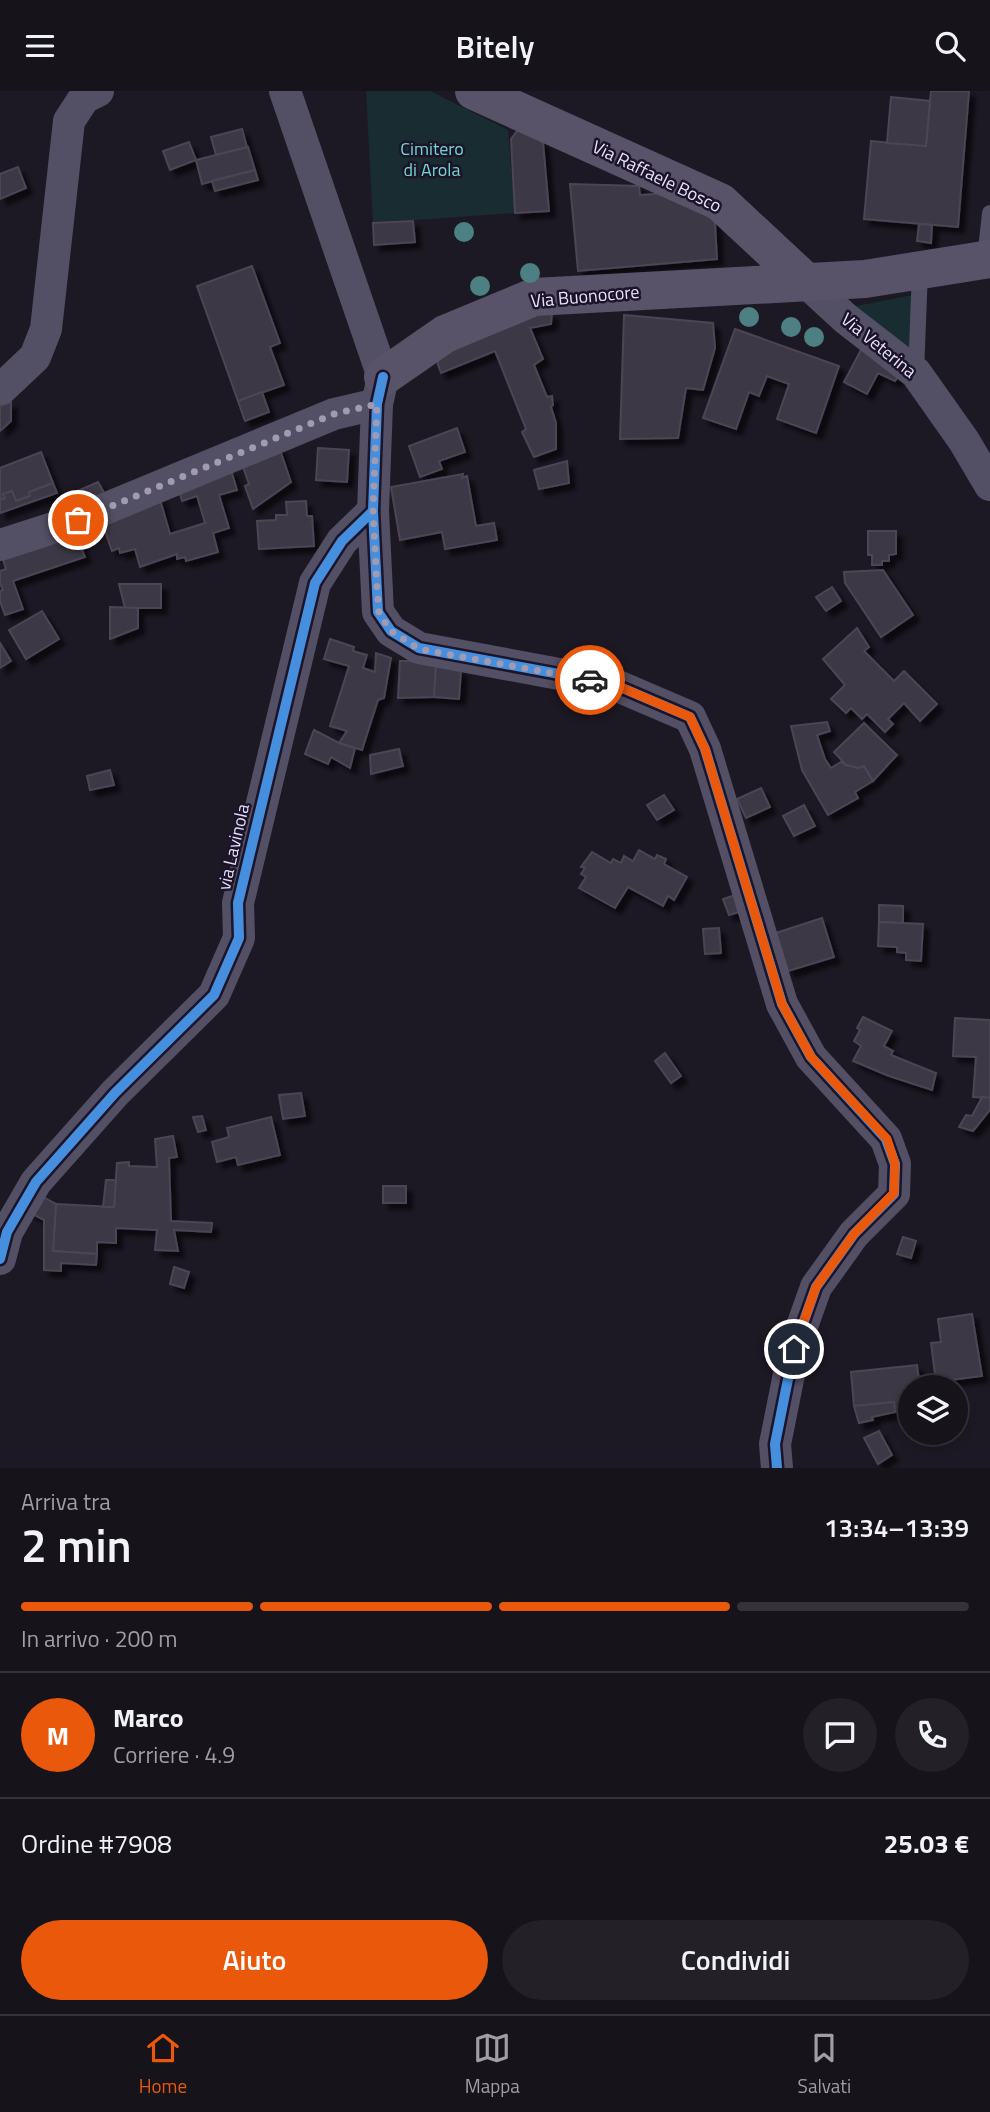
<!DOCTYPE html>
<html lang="it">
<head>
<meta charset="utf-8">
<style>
	:root { --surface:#16131b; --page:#232028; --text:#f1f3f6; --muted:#9e9ea3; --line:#35323a; --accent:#ea580c }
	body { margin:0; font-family:"Titillium Web",sans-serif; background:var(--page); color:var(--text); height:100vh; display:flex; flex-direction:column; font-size:26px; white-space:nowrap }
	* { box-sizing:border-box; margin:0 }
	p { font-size:23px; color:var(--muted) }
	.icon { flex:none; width:38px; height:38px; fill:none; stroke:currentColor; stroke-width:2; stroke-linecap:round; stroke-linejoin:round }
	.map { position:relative; height:1377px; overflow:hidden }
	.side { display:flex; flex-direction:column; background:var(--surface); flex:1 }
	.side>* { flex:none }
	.tools { position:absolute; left:898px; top:1284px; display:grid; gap:14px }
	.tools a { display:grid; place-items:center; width:70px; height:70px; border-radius:50%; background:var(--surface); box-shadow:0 4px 10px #0003,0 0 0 2px var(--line); font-size:35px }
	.pin { position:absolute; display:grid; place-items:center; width:60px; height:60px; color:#fff; margin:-30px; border:4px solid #fff; border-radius:50%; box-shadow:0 2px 7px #0007 }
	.courier { position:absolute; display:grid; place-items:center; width:70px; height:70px; margin:-35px; border:5px solid #ea580c; border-radius:50%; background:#fff; color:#222; box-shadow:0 2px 9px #0007 }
	.summary em { font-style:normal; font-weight:600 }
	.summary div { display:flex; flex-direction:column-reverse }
	.summary { display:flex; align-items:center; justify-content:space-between; height:119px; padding:0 21px }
	h1 { font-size:46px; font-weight:600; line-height:52px }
	.bar { display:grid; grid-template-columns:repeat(4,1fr); gap:10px 7px; align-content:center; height:84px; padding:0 21px }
	.bar i { height:9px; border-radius:5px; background:var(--line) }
	.bar .on { background:var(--accent) }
	.bar p { grid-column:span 4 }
	.line { display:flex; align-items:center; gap:18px; padding:0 21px; border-top:2px solid var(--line) }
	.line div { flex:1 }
	.round { display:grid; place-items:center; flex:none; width:74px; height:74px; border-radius:37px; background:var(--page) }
	.action { display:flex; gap:14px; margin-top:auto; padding:14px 21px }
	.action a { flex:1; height:80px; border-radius:42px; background:var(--accent); color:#fff; font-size:28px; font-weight:600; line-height:80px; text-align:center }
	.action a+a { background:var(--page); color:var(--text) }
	header { display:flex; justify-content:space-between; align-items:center; height:91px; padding:0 21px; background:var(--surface); font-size:32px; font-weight:600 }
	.tab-bar { display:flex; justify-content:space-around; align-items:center; height:98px; border-top:2px solid var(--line); background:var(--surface); font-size:19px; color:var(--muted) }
	.tab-bar a { display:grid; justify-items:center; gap:4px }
	.tab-bar .on { color:var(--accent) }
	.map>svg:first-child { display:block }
	.green { fill:#192c31 }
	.building { fill:#3d3845; stroke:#4b4556; stroke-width:2; filter:url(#shadow) }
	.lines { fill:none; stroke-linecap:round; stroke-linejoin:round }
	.lane { stroke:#534f64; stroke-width:16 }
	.street { stroke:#534f64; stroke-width:32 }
	.secondary { stroke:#585369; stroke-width:38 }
	.cycleway-casing { stroke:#1c1429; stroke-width:15 }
	.cycleway { stroke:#468fdf; stroke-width:10 }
	.tree { fill:#4c8082 }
	.done { stroke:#a19ab0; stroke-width:7; stroke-dasharray:0 12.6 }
	.route { stroke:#ea580c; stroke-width:9 }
	.labels { text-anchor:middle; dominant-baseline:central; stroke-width:5; stroke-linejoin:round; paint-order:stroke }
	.park-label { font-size:18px; fill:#72d5cf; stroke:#1c1429 }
	.street-label { font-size:18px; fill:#e8e0fc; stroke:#1c1429 }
</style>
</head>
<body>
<header><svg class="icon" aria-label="menu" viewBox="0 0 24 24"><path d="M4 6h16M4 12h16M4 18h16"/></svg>Bitely<svg class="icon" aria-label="search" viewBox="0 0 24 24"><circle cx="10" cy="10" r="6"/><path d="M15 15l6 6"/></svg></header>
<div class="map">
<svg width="990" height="1377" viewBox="0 0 990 1377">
	<defs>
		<filter id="shadow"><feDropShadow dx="6" dy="6" stdDeviation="2" flood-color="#0009"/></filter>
	</defs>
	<rect width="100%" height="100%" fill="#1d1924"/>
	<!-- green -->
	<g class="green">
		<path d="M366,0H430L508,39L515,122L373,132Z"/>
		<path d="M913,204L910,271L851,216Z"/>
	</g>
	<!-- building -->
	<g class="building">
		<path d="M931,0H969L958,136L864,128L871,50L926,55Z"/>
		<path d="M891,6L930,10L926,55L887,52Z"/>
		<path d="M242,38L247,56L216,64L211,46Z"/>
		<path d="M517,40H524L543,51L549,120L515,122L511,48Z"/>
		<path d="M189,51L196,69L170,79L163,60Z"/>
		<path d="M248,56L255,79L202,93L196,69Z"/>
		<path d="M18,76L26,97L0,108V83Z"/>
		<path d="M255,79L258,89L215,100L212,90Z"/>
		<path d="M570,93L639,95L640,104L671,102L711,123L715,132L717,168L578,180Z"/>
		<path d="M413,130L415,151L374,154L373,132Z"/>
		<path d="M919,133L932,134L931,152L917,150Z"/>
		<path d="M252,175L280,252L270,256L284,294L238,310L197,195Z"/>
		<path d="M552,222L551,233L530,237L543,268L534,274L547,306L552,305L553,314L551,316L556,332V358L534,366L522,341L526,338L495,260L441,282L436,268L524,224Z"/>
		<path d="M624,224L713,232L715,257L703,299L686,297L678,347L620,348Z"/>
		<path d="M735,238L839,275L816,342L777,328L789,293L767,285L759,305L749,301L736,338L703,327Z"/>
		<path d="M862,257L898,286L895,290L878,282L867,303L844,291Z"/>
		<path d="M262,301L269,321L245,330L238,310Z"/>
		<path d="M11,311V330L0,340V315Z"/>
		<path d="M457,337L465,361L439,370L442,378L420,386L409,355Z"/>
		<path d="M279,356L291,391L253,418L245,395L249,393L241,370Z"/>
		<path d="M318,357L349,359L347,391L316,389Z"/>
		<path d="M41,361L53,392L29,401L30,405L16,410L12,400L3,403L5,407L0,409V377Z"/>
		<path d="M567,370L569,392L539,398L534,379Z"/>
		<path d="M231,379L237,399L219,404L229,437L213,442L218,461L186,470L185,466L177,468V463L140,476L135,458L120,462L119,457L112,460L101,429L159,405L170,443L205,432L197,405L182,410L178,395Z"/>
		<path d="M463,383L462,387L467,385L476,435L494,432L497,449L445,458L442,441L400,449L391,396Z"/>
		<path d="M98,391L110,412L77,424L66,405Z"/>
		<path d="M53,392L57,402L0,422V409L5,407L3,403L12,400L16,410L30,405L29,401Z"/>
		<path d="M306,410L307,425H312L314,455L259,458L257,430L276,429V424H287L286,411Z"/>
		<path d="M73,437L85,466L13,490L23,518L5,524L0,510V500L3,499L0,492V480L6,478L0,459Z"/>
		<path d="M868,440H896V463L889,464V470H882V474H872V464H868Z"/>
		<path d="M883,479L913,524L881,546L845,492L844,481Z"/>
		<path d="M119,493H161V517H125Z"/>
		<path d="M832,496L841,510L826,520L816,506Z"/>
		<path d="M110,516L138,517V537L110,548Z"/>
		<path d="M42,520L59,548L26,568L9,539Z"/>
		<path d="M857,537L869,556L864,560L894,590L904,580L937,613L920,630L904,612L888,628L893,633L885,641L867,623L862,628L851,617L846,622L831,608L845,594L823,568Z"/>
		<path d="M330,548L354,556L353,560L367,564L363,577L375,581L376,562L391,567L384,607L378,609L362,659L339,652L347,640L330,635L349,575L324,568Z"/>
		<path d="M0,552L11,570L0,577Z"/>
		<path d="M400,570H424L436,574L434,606L398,607Z"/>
		<path d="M436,574L461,579L459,608L434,606Z"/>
		<path d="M827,631L830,640L817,644L825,668L831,677L841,671L846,674L859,677L864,675L873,690L855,701L858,707L828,724L802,679L791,635Z"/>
		<path d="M864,632L897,664L873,690L864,675L859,677L846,674L834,661Z"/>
		<path d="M314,639L339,652L355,657L350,677L331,666L328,673L305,663Z"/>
		<path d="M399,658L403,675L371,683L370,664Z"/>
		<path d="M110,679L114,694L90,699L87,685Z"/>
		<path d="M761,697L770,716L746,727L737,708Z"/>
		<path d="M664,704L674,719L657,729L647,714Z"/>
		<path d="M804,714L815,735L794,745L783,725Z"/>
		<path d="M639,759L655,768L657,764L666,768L664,773L687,786L674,809L668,805L663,815L628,796L615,817L579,797L586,786L581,783L585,777L581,776L592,761L611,772L613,768L621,772L624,765L633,770Z"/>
		<path d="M735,804L739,821L729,824L723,808Z"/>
		<path d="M879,814L903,815V832L879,831Z"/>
		<path d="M822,827L834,866L788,880L776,842Z"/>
		<path d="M879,831L923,833L921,870L906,869V862L897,861V856L878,855Z"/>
		<path d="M719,837L721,862L705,863L703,838Z"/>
		<path d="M863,926L892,940L884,955L893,960L891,964L936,982L932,999L889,985L853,970L861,955L854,950L860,939L857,937Z"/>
		<path d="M955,927L990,929V1007L973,1006L976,966L953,965Z"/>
		<path d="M665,962L681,985L671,992L655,970Z"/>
		<path d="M301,1002L305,1025L283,1028L279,1004Z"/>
		<path d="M982,1006L990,1007V1019L973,1040L959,1036L966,1024L972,1025Z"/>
		<path d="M202,1025L206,1039L198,1041L193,1026Z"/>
		<path d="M271,1026L280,1064L238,1074L236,1066L217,1071L212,1051L229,1046L227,1037Z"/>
		<path d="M173,1045L177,1066L169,1067L171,1130L212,1132L211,1141L174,1139L178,1160L155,1159L157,1139L116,1137V1152L97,1151V1163L53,1160L56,1113L114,1116L117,1072L129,1071V1075L157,1076L155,1048Z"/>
		<path d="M106,1089H116L114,1116H103Z"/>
		<rect x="383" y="1095" width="23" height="17"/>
		<path d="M38,1103L56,1113L53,1160L97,1163L96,1174L61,1172V1180L44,1179V1129L29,1121Z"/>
		<path d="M903,1146L916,1150L911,1167L897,1163Z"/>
		<path d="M174,1176L189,1181L184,1197L170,1193Z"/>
		<path d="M972,1223L982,1285L936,1291L931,1252L941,1251L938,1228Z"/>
		<path d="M917,1274L920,1297H910V1319L895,1321L894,1311L854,1315L851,1281Z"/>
		<path d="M894,1311L895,1321L872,1326L873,1329L859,1332L854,1315Z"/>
		<path d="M879,1340L892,1364L878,1373L864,1347Z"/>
	</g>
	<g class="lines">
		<!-- lane -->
		<g class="lane">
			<path d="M985,168L990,122"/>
			<path d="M916,282L920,180"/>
		</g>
		<!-- street -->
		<g class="street">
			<path d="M285,0L383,286L377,313L373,420L378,521L391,540L419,557L613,593L690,626L705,658L782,913L811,966L886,1048L895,1073L894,1103L854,1143L816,1196L794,1258L775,1353L777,1377"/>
			<path d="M806,191L845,227L916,282L964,350L990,394"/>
			<path d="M1,298L35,266L46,238L69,30L84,7L98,0"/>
			<path d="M0,454L78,429L334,323L377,313"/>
			<path d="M0,1168L7,1141L36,1091L115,1002L214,904L239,847L238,812L315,492L342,450L373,420"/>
		</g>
		<!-- secondary -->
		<g class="secondary">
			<path d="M474,0L720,111L806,191"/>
			<path d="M383,286L445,243L534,206L865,188L990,168"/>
		</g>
		<!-- cycleway casing -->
		<g class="cycleway-casing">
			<g id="cycleway">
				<path d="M383,286L377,313L373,420L378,521L391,540L419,557L613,593L690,626L705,658L782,913L811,966L886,1048L895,1073L894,1103L854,1143L816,1196L794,1258L775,1353L777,1377"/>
				<path d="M0,1168L7,1141L36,1091L115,1002L214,904L239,847L238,812L315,492L342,450L373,420"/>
			</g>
		</g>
		<!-- cycleway -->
		<use href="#cycleway" class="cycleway"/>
	</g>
	<!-- trees -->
	<g class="tree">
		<circle cx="464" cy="141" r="10"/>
		<circle cx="530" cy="182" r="10"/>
		<circle cx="480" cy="195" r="10"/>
		<circle cx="749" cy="226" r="10"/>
		<circle cx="791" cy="236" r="10"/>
		<circle cx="814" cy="246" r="10"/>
	</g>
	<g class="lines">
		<!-- done -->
		<path class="done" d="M78,429L334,323L377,313L373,419L377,496L379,522L391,540L419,558L590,589"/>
		<!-- route -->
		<path class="route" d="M590,589L613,593L690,626L705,658L782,913L811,966L887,1048L895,1073L894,1102L854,1143L816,1196L794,1258"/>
	</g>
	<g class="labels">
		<!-- park labels -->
		<g class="park-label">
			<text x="432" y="57">Cimitero<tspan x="432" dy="21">di Arola</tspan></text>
		</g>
		<!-- street labels -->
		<g class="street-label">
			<text transform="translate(657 85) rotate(26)">Via Raffaele Bosco</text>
			<text transform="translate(585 205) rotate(-5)">Via Buonocore</text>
			<text transform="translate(879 254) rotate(39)">Via Veterina</text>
			<text transform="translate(233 756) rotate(-77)">via Lavinola</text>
		</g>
	</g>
</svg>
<div class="tools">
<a><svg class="icon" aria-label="layers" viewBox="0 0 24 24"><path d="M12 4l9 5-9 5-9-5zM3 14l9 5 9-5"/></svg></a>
</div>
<div class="pin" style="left:78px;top:429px;background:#ea580c"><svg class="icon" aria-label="bag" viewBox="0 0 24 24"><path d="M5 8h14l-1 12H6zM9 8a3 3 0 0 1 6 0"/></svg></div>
<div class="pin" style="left:794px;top:1258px;background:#1f2937"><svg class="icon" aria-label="home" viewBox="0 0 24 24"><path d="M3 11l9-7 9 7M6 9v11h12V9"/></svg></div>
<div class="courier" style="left:590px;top:589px"><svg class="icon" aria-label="car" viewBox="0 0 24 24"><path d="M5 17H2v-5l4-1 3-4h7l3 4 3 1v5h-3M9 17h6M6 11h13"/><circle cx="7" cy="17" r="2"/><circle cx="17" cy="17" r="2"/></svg></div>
</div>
<section class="side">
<div class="summary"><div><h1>2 min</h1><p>Arriva tra</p></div><em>13:34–13:39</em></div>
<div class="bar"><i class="on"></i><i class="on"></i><i class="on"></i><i></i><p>In arrivo · 200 m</p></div>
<div class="line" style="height:126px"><b class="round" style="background:var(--accent);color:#fff">M</b><div><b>Marco</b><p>Corriere · 4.9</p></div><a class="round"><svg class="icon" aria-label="chat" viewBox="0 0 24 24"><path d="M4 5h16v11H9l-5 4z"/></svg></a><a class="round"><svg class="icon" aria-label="phone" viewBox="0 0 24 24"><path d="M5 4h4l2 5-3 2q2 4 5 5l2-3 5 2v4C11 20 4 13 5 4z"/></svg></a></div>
<div class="line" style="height:91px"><div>Ordine #7908</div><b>25.03 €</b></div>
<div class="action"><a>Aiuto</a><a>Condividi</a></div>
</section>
<nav class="tab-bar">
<a class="on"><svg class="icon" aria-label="home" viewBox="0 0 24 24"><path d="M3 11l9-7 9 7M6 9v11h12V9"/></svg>Home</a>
<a><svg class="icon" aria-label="map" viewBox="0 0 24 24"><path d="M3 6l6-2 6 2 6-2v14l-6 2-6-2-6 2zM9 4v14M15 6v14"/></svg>Mappa</a>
<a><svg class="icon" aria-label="saved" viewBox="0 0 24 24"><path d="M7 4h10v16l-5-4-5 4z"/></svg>Salvati</a>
</nav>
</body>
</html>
